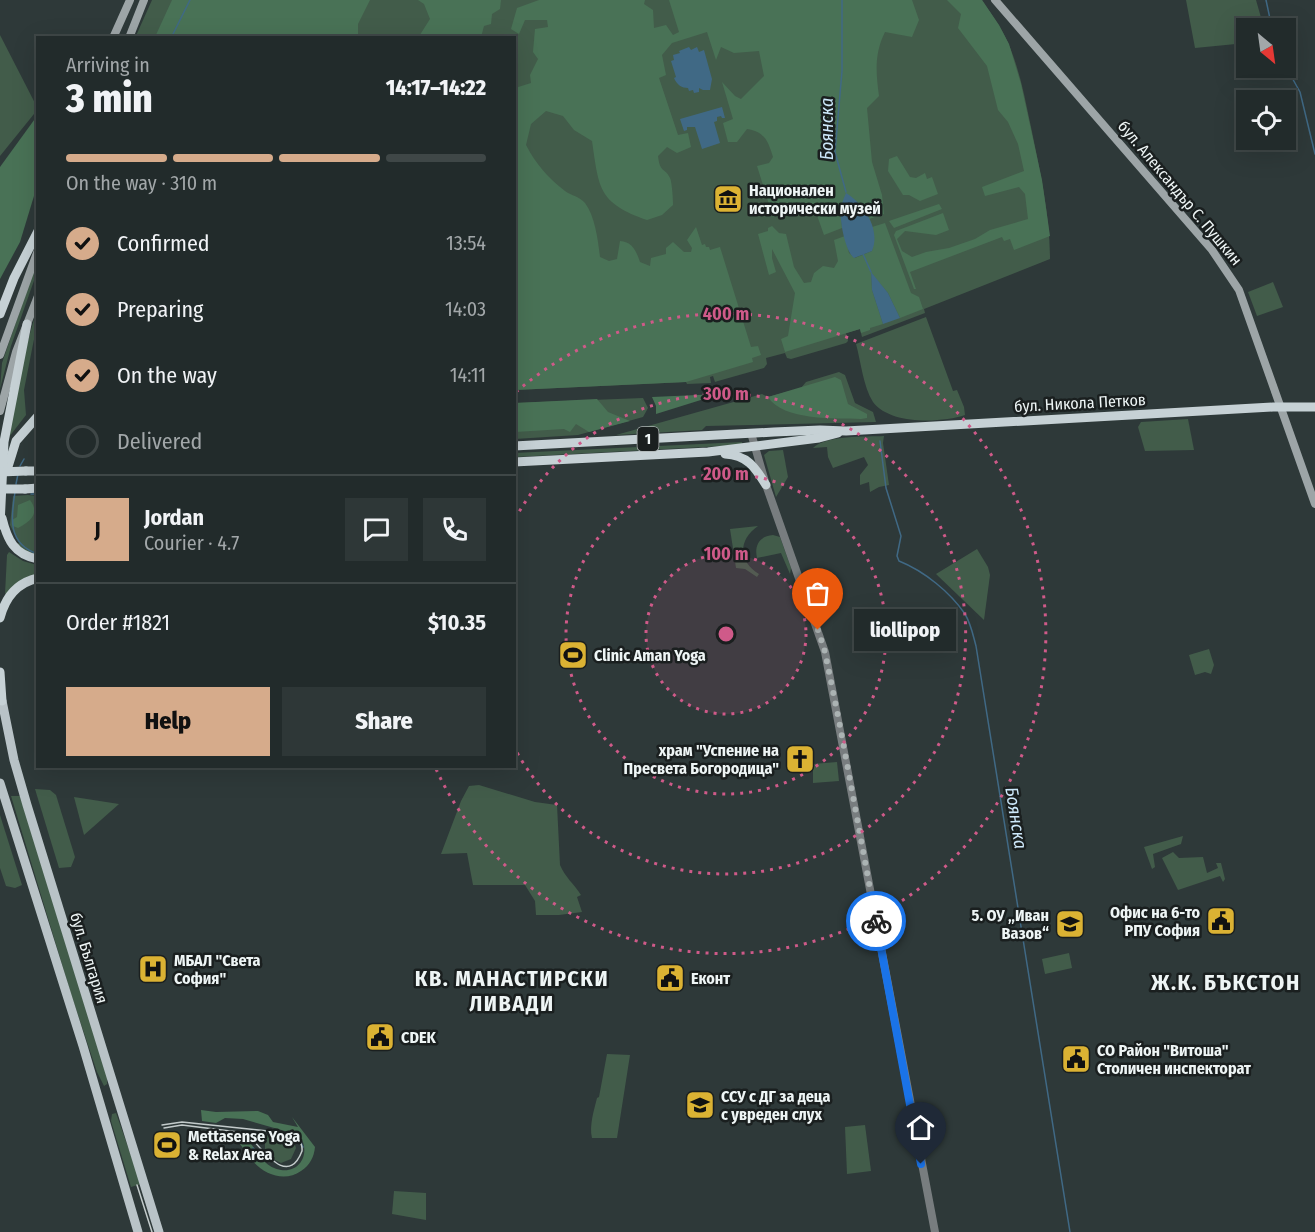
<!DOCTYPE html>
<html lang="en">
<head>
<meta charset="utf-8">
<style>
	:root { --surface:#222b2b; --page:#2e3737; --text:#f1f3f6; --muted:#a2a7a9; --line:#3f4747; --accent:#d6ab8b }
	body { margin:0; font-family:"Fira Sans Condensed",sans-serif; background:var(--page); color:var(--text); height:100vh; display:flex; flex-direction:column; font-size:22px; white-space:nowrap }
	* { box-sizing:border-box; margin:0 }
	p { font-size:20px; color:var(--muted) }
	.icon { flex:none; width:33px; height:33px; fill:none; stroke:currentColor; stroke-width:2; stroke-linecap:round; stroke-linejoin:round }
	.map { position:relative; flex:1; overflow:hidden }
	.side { position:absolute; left:36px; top:36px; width:480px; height:732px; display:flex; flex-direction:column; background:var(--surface); border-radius:0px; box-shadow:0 6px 24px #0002,0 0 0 2px var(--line) }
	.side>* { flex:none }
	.needle { width:39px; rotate:151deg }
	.buttons { position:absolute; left:1236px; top:18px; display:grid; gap:12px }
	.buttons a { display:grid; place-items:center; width:60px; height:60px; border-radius:0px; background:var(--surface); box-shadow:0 6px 24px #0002,0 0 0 2px var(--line); font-size:30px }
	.pin { position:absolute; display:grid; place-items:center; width:51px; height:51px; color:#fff; margin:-62px -26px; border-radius:50% 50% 50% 0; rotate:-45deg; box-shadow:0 0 6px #0007 }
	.pin .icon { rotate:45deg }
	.courier { position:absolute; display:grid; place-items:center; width:60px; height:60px; margin:-30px; border:4px solid #1a73e8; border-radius:50%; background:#fff; color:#222; box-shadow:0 2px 8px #0007 }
	.bubble { position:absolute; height:42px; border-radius:0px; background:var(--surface); box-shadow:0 6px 24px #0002,0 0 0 2px var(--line); font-size:20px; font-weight:800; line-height:42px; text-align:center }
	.headline em { font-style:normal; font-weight:800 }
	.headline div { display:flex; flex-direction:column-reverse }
	.headline { display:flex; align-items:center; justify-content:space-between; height:102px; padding:0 30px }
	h1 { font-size:39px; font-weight:800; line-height:45px }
	.bar { display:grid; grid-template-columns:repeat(4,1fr); gap:9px 6px; align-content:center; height:72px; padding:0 30px }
	.bar i { height:8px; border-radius:4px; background:var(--line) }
	.bar .current { background:var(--accent) }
	.bar p { grid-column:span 4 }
	.line { display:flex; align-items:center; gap:15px; padding:0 30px; border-top:2px solid var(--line) }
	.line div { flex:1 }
	.round { display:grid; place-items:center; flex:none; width:63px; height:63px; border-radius:0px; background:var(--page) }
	ol { padding:0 30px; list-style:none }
	li { display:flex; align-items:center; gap:18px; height:66px }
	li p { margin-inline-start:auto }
	li .icon { padding:6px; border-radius:50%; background:var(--accent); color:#111; stroke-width:4 }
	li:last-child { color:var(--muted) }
	li i { width:33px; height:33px; border:3px solid var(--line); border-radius:50% }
	.primary-button { display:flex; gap:12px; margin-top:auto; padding:12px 30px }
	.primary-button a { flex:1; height:69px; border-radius:0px; background:var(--accent); color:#111; font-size:24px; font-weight:800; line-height:69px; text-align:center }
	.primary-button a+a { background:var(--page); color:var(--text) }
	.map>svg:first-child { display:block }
	.green { fill:#425c4a }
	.forest { fill:#497256 }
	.water { fill:#406985 }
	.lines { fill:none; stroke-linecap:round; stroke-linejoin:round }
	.stream { stroke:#406985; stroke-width:1.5 }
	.tertiary { stroke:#787d7f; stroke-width:8 }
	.secondary { stroke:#9da5a7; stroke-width:8 }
	.primary { stroke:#b9c3c7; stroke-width:9 }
	.trunk { stroke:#c6d1d5; stroke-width:9 }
	.tram { stroke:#c3cbcb; stroke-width:1.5 }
	.trunk-bridge { stroke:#c6d1d5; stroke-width:9 }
	.done { stroke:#abb3b3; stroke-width:6; stroke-dasharray:0 10.8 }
	.route { stroke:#1a73e8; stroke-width:8 }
	.ring { fill:none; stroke:#cf5a89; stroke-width:3; stroke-dasharray:3 6 }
	.labels { text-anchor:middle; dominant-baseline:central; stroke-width:5; stroke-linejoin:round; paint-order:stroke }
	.shield { fill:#1a1f1f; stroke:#aeb5b5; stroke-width:1.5 }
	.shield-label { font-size:15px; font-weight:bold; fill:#eef5f5 }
	.poi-label { font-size:16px; font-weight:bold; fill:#eef5f5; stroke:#1a1f1f; text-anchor:start }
	.street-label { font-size:16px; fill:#eef5f5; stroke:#1a1f1f }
	.water-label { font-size:18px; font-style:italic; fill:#cde8fa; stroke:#1a1f1f }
	.district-label { font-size:22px; font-weight:bold; letter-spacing:1.5px; fill:#eef5f5; stroke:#1a1f1f }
	.centre { fill:#cf5a89; stroke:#1a1f1f; stroke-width:3 }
	.ring-label { font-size:18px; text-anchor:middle; font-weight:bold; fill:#cf5a89; stroke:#1a1f1f; stroke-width:5; stroke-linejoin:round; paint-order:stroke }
</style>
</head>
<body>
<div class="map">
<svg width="1315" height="1232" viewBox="0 0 1315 1232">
	<rect width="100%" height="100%" fill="#2e3939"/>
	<!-- green -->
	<g class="green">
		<path d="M152,0H982C991,14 1002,28 1008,43C1020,70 1025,99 1031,127C1040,171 1050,215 1050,259L924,309L925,313L862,337L860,329L846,333L848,341L846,343L791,359L787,358L785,353L766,358L767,364L764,368L718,381L715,382L713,376L710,377L711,383L687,384L686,382L515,390L514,38H135Z"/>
		<path d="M1186,0H1256L1264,28H1246V43L1195,48Z"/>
		<path d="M0,35L38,109L0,156Z"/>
		<path d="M37,261V272L11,346L0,389L2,363Z"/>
		<path d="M1273,282L1283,307L1257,316L1248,292Z"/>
		<path d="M36,312L37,324L24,390L26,415L9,437L24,355Z"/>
		<path d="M926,317L953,391L957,390L964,407L965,415C941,423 890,425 873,402C863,386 861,362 856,344Z"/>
		<path d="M839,372L845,375L855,403L873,412L876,422L706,426L702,430L616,435L762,394L768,397L801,388L806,382Z"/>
		<path d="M643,398L648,408L643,417L578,435L515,439L514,403Z"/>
		<path d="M1188,419L1194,450L1145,451L1138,427L1141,422Z"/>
		<path d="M884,436L883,443L889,485L879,487L870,492L869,482L860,485V475L868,465L864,457L833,468L828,457L827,447L813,448C826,435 866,437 884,436Z"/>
		<path d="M742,442V445L515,457L514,453Z"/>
		<path d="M783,450L788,477L776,497L764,455L769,451Z"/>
		<path d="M28,495L37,496L36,556L16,546L19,543L10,525L13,496Z"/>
		<path d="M758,526C738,540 738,561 759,574L757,577L745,569L736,568L730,529Z"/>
		<path d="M773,535L780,537L791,568L790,574L781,553L757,558C754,545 760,536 773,535Z"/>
		<path d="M977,549L988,567L990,575L984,620L936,574Z"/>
		<path d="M9,552L23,561L37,565V574L5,594L7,555Z"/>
		<path d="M1209,649L1214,665L1211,674L1205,672L1195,675L1189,655Z"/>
		<path d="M837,762L839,781L813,783V764Z"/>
		<path d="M479,785L535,802L557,805L560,865C565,877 574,884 581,895L577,897L582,912L559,915H536L535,901L525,885H473L467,853L441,854L461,801L469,786Z"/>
		<path d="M35,789L50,790L56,795L75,857L71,867L59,868Z"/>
		<path d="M11,796H20L107,1077V1084L104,1086L97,1072L71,994Z"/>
		<path d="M74,797L119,804L84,835Z"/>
		<path d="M0,815L22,885L15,888L6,886L0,868Z"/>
		<path d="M1183,836L1181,844L1153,854L1155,867L1152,869L1144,847Z"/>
		<path d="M1173,852L1179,858L1203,857L1207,873L1218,868L1216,863H1221L1225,879L1223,882L1220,876L1178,890L1162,858Z"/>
		<path d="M1069,953L1072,968L1045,974L1042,959Z"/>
		<path d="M607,1054L630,1055L617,1138H592C589,1126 594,1110 597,1098L599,1097Z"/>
		<path d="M116,1113L141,1184L131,1187L111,1121L112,1114Z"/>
		<path d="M865,1125L871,1171L847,1174L845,1127Z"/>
		<path d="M265,1135L293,1139L296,1148L291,1159L281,1163L273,1159L265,1149Z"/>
		<path d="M394,1191L426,1193V1220L392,1214Z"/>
	</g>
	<!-- forest -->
	<g class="forest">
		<path d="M172,0H370L358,24V37H155Z"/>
		<path d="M418,0H501L500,9L492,14L491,24L484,26L481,37L418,38L430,19L424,4Z"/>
		<path d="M539,0H645L644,4L653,10L654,28L666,25L673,35L679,32L669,0H912L919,20L912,37L885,32C874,54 876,73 879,96L867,108L872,162L882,195L884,214L869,219L865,209L841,217L842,228L824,235L813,204L773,217L757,166L769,163L773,157C768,141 765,132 747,129L737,142H728L723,123L733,119L722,82L735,96L741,99L764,76L759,51L734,53L721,47L716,60L707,32L672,43L662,55L666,75L659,78L678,135L688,133L691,147L677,153L667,147L658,156C660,174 665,167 670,178C672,182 673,200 673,205L662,215L647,220C598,203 599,188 592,141L574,130L563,116L546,111L531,124L526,145C536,164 548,178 565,191C572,196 579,196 585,203C595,216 598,240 600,257L609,261L617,259L620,241C632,242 636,250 640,262L650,266L651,258L666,254V248L673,242L684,252H691L692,248L687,240L696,227L702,245L705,244L706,247H709L710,250L720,247L751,347L758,346L761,355L752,358L753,362L686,382L515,390V88L531,83L530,75L538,59L533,52L535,29L548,27L547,20H525L519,34L511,29L517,8Z"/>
		<path d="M947,0H982L999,25L1009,44L1021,84L1042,180L1050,236L1014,250L1010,239L1004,241L1002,237L910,272L916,289H914L894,235L896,231L943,213L949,230L936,235L905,231L897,239L902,251L912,257L926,252L949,248L975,239L990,230L1028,219L1025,194L1019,187L985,196L982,187L1024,171L1018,144L1008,122L998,110L987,66L958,28L961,14Z"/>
		<path d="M37,116V186L20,242L0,279V167Z"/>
		<path d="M897,156L910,177L916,178L925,173L927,179L932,177L938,194L920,201L909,195H903L888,171L889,159Z"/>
		<path d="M939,204L942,209L894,228L889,221Z"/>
		<path d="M885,223L911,293L919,297L923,309L900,318L888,293L871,273L872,290L883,324L870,328V330L861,333L860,329L785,352L781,339L788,336L795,293L772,249V258L776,272L769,275L758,234L768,231V228L772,226L779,233L786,234L794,267L804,283L811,282L814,273L823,266L834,268L838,261L834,240L845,236L849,253L855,258L872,251L874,235L872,227Z"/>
		<path d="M835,377L841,380L848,404L867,414V418L861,419C836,418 783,421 768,397Z"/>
		<path d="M720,394L656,414V406L652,397Z"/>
		<path d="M597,399L608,412L630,421L589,432L576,424L570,432L564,429L515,432V403Z"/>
		<path d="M30,500C40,513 31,521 18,528L13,526L12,520L17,517L18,505Z"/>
		<path d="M201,1110L216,1112L258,1111L268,1115L273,1122L298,1127L292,1117L315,1147C314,1157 310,1165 301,1171C284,1183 263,1174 251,1159C246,1154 244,1148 239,1143L215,1140V1132L241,1134C257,1145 259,1166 281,1170C302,1173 311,1150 299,1135L243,1119L225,1118L216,1123L202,1121Z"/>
	</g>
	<!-- water -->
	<g class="water">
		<path d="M689,47L691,50L697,47L699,52L704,50L712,79L710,90H703L699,88V92L694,93L693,90L689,91L688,88C682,88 677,85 674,78L676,77L671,61L674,60L673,55L680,53L679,51Z"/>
		<path d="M722,107L725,118H722L721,116L717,117V121L714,122L720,143L702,149L695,127H687V130L684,131L680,119Z"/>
		<path d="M846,193C864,204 881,229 872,251L854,258C845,251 839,219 841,207C842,202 844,198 846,193Z"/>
		<path d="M871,272L888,293L900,318L883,324L872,290Z"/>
	</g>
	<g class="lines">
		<!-- stream -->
		<g class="stream">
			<path d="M842,0V71L835,152L846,192"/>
			<path d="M1266,0L1272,28"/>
			<path d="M171,38L190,0"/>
			<path d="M1286,67L1300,92L1315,154"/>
			<path d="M863,254L871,272"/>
			<path d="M880,441L886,488L901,536L897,556L899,561C924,571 950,592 965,614C971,624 973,635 976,646L1070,1232"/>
			<path d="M20,466L24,459"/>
			<path d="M16,484L18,474"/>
			<path d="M15,492C11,517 7,544 38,554"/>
			<path d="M31,494H38"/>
			<path d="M288,1133L299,1139L303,1147"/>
			<path d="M253,1148L260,1157"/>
		</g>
		<!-- tertiary -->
		<path class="tertiary" d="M751,433L766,485L825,652L935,1232"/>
		<!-- secondary -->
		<g class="secondary">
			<path d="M995,0L1212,250L1239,290L1315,504"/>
			<path d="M113,38L130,0"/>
			<path d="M129,38L144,0"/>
			<path d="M0,355L38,250"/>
			<path d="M0,411L16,352L38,296"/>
		</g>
		<!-- primary -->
		<g class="primary">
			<path d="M2,701L14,760L27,805L159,1232"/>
			<path d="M0,783L83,1046L138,1232"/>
		</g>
		<!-- trunk -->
		<g class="trunk">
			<path d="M0,314L14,278L38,231"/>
			<path d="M514,446L774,432L820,430L846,431L1273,407H1315"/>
			<path d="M725,454C747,455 755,467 766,485"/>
			<path d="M514,462L708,452L819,438L838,433"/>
			<path d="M7,470L16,441L38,416"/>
			<path d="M26,471H38"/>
			<path d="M25,489L38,488"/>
			<path d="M2,518C7,539 14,555 38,559"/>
			<path d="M0,525L4,442L27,324"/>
			<path d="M0,618C5,598 16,583 38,578"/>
			<path d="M0,672L2,701"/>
		</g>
		<!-- tram -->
		<g class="tram">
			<path d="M162,1125L182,1122L286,1133C295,1136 303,1141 302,1151C287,1190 260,1145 246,1133L182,1125L164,1128"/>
			<path d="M137,1185L152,1232"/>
		</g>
		<!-- trunk-bridge -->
		<g class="trunk-bridge">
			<path d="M0,472L26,471"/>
			<path d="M0,489H25"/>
		</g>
	</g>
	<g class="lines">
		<!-- done -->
		<path class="done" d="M818,630L825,652L840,726L876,921"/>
		<!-- route -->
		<path class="route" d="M876,921L921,1164"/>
	</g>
	<!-- distance rings -->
	<circle cx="726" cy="634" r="80" fill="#cf5a89" fill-opacity=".12"/>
	<g class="ring">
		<circle cx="726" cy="634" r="80"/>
		<circle cx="726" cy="634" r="160"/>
		<path d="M515 519A240 240 0 1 1 515 749"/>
		<path d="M516 392A320 320 0 1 1 435 767"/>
	</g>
	<!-- icons -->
	<defs>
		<g id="museum-square" transform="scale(1.5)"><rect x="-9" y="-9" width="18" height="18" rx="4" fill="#dbb233" stroke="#1a1f1f"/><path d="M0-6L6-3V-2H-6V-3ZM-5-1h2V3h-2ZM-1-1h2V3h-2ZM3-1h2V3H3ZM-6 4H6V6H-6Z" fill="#111"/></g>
		<g id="stadium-square" transform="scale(1.5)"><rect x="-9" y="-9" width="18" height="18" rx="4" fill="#dbb233" stroke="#1a1f1f"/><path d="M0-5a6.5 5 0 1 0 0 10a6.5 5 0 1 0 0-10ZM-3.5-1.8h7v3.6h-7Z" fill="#111"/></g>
		<g id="church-square" transform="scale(1.5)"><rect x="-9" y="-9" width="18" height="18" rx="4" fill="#dbb233" stroke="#1a1f1f"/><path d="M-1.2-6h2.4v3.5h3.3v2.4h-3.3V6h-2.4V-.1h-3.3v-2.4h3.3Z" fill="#111"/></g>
		<g id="civic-square" transform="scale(1.5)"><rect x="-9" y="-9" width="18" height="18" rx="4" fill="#dbb233" stroke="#1a1f1f"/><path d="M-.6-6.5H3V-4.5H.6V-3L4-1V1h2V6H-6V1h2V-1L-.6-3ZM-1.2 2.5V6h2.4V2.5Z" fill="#111"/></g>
		<g id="school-square" transform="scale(1.5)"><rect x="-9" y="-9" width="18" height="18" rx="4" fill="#dbb233" stroke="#1a1f1f"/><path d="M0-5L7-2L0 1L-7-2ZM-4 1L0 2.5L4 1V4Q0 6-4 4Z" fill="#111"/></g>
		<g id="hospital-square" transform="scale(1.5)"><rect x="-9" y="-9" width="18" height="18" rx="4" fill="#dbb233" stroke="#1a1f1f"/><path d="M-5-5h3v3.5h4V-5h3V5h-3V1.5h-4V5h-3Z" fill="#111"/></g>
	</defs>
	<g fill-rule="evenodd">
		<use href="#museum-square" x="728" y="199"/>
		<use href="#stadium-square" x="573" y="655"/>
		<use href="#church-square" x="800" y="759"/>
		<use href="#civic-square" x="1221" y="921"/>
		<use href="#school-square" x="1070" y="924"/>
		<use href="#hospital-square" x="153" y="969"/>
		<use href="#civic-square" x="670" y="978"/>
		<use href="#civic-square" x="380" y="1037"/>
		<use href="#civic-square" x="1076" y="1059"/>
		<use href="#school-square" x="700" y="1105"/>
		<use href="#stadium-square" x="167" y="1145"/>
	</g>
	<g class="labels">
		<!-- shield labels -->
		<rect class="shield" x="637.5" y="427" width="21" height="24" rx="4.5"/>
		<g class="shield-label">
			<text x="648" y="439">1</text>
		</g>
		<!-- poi labels -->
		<g class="poi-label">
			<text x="749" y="190">Национален<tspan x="749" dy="18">исторически музей</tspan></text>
			<text x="594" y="655">Clinic Aman Yoga</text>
			<text x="779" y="750" text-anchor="end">храм "Успение на<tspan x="779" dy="18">Пресвета Богородица"</tspan></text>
			<text x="1200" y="912" text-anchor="end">Офис на 6-то<tspan x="1200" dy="18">РПУ София</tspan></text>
			<text x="1049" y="915" text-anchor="end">5. ОУ „Иван<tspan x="1049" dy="18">Вазов“</tspan></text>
			<text x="174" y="960">МБАЛ "Света<tspan x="174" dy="18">София"</tspan></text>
			<text x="691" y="978">Еконт</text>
			<text x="401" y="1037">CDEK</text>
			<text x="1097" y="1050">СО Район "Витоша"<tspan x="1097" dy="18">Столичен инспекторат</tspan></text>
			<text x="721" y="1096">ССУ с ДГ за деца<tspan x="721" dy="18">с увреден слух</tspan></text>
			<text x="188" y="1136">Mettasense Yoga<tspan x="188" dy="18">&amp; Relax Area</tspan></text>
		</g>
		<!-- street labels -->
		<g class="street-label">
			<text transform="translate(1180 193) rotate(50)">бул. Александър С. Пушкин</text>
			<text transform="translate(1080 403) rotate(-3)">бул. Никола Петков</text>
			<text transform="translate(89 958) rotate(73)">бул. България</text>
		</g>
		<!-- water labels -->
		<g class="water-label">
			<text transform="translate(827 129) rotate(-90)">Боянска</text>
			<text transform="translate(1016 818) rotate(81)">Боянска</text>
		</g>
		<!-- district labels -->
		<g class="district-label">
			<text x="512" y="978">КВ. МАНАСТИРСКИ<tspan x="512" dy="25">ЛИВАДИ</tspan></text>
			<text x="1226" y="982">Ж.К. БЪКСТОН</text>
		</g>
	</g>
	<circle cx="726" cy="634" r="9" class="centre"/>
	<g class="ring-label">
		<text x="726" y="320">400 m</text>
		<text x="726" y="400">300 m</text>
		<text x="726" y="480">200 m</text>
		<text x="726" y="560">100 m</text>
	</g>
</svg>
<div class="buttons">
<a><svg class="needle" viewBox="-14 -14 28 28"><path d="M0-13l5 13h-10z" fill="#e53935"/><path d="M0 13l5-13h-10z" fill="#a2a7a9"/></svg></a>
<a><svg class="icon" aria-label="locate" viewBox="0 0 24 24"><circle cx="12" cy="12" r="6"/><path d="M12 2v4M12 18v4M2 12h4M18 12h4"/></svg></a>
</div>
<div class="pin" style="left:818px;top:630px;background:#ea580c"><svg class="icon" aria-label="bag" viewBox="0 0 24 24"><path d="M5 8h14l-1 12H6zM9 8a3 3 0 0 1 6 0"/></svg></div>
<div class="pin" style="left:921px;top:1164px;background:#1f2937"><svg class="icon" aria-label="home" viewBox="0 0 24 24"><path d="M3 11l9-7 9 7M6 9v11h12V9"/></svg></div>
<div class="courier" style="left:876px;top:921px"><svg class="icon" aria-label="bike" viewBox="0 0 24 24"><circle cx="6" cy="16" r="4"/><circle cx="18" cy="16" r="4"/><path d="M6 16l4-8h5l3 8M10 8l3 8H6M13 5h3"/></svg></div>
<div class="bubble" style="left:854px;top:609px;width:102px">liollipop</div>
<section class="side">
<div class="headline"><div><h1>3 min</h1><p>Arriving in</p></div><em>14:17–14:22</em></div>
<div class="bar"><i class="current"></i><i class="current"></i><i class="current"></i><i></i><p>On the way · 310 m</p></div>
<ol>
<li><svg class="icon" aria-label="check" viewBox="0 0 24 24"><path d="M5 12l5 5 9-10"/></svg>Confirmed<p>13:54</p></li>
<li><svg class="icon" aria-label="check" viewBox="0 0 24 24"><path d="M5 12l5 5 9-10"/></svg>Preparing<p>14:03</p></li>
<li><svg class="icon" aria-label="check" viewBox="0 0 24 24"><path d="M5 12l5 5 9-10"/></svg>On the way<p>14:11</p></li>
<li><i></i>Delivered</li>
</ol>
<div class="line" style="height:108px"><b class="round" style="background:var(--accent);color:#111">J</b><div><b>Jordan</b><p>Courier · 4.7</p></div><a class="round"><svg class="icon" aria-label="chat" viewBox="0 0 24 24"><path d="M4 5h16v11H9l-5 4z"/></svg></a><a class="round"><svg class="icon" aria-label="phone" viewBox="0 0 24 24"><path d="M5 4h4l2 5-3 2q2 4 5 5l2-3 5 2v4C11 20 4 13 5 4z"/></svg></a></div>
<div class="line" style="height:78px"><div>Order #1821</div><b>$10.35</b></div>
<div class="primary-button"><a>Help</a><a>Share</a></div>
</section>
</div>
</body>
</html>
